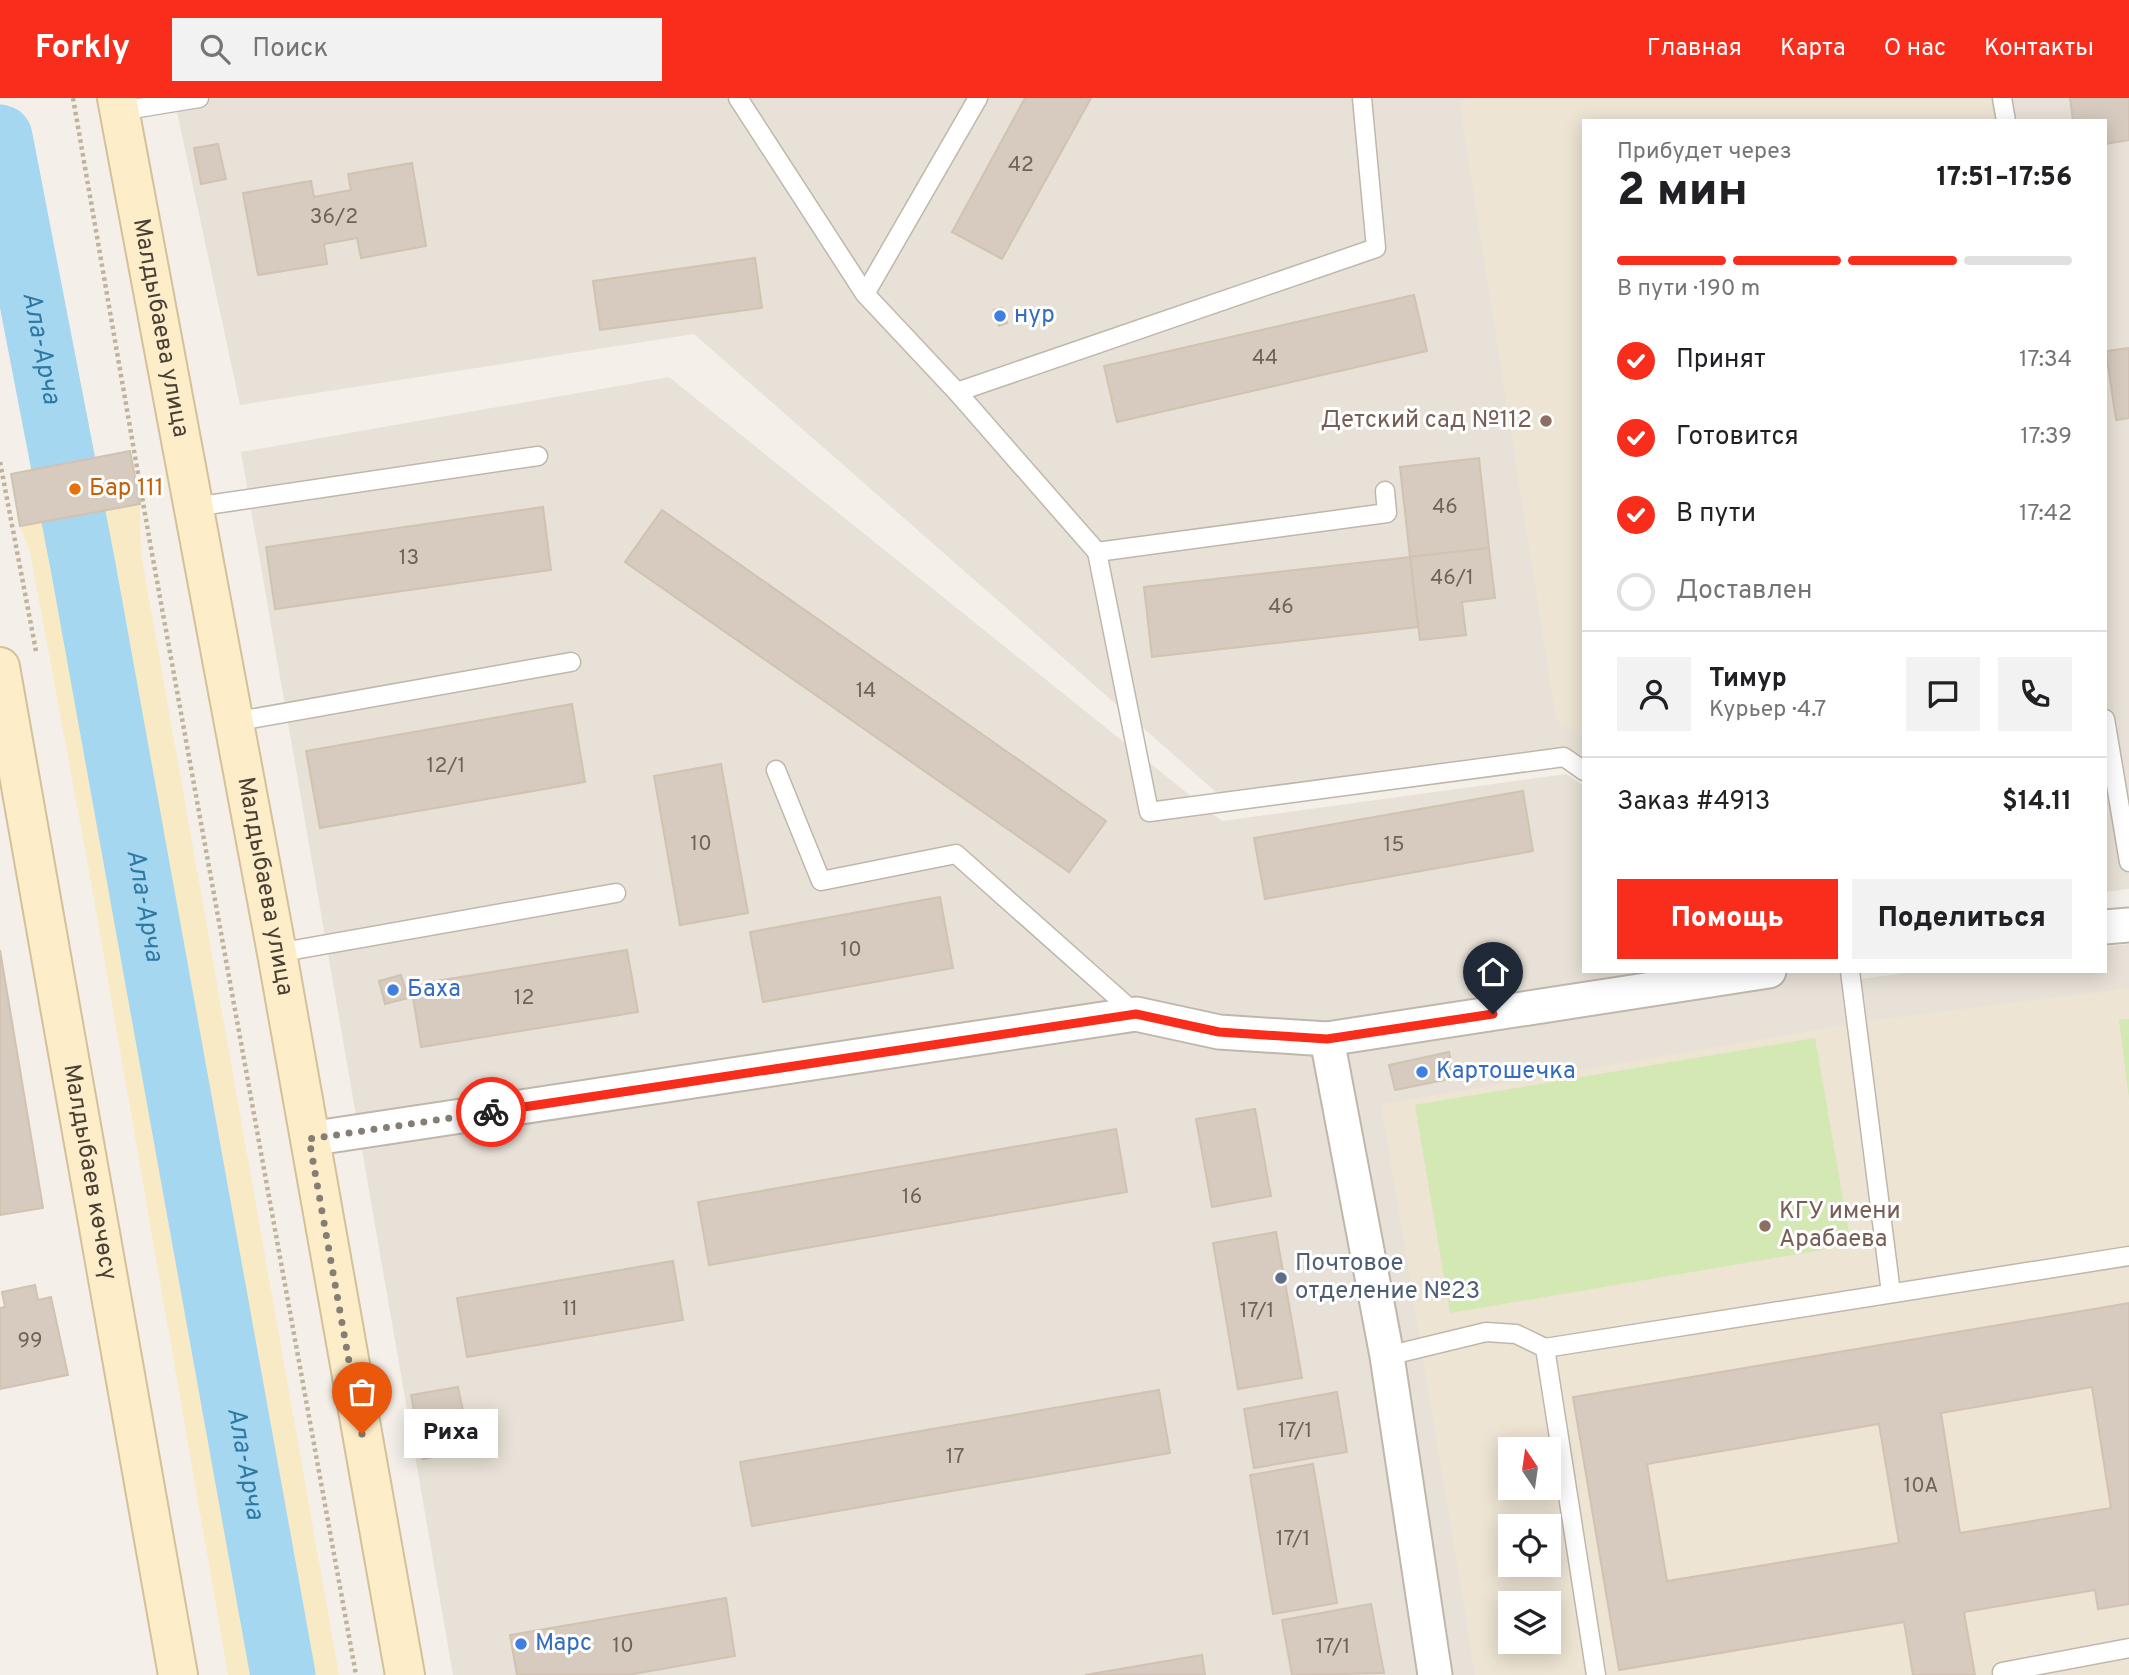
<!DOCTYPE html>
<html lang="ru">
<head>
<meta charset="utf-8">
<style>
	:root { --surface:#fff; --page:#f2f2f2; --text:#202124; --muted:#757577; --line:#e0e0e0; --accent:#f82d1c }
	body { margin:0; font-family:Overpass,sans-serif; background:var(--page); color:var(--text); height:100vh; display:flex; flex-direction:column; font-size:26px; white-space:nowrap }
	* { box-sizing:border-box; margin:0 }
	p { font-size:23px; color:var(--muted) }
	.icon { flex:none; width:38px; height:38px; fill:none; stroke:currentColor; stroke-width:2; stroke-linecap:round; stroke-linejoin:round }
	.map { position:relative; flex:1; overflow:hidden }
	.sheet { position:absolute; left:1582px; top:21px; width:525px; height:854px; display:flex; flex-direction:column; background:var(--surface); border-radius:0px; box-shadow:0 4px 18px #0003 }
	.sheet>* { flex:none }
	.needle { width:46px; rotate:347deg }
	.buttons { position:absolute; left:1498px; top:1339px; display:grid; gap:14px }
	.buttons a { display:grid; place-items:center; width:63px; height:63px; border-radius:0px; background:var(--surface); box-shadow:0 4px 18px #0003; font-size:35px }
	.pin { position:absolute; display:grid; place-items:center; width:60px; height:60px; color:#fff; margin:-72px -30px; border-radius:50% 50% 50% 0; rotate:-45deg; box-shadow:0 0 7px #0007 }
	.pin .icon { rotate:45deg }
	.courier { position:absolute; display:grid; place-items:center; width:70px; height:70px; margin:-35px; border:5px solid #f82d1c; border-radius:50%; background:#fff; color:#222; box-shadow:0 2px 9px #0007 }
	.bubble { position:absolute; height:49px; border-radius:0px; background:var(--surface); box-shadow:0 4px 18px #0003; font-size:23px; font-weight:800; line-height:49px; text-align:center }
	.summary em { font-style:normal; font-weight:800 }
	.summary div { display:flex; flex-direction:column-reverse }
	.summary { display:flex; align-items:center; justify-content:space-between; height:119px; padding:0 35px }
	h1 { font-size:46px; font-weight:800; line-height:52px }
	.bar { display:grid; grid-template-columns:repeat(4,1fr); gap:10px 7px; align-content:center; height:84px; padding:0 35px }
	.bar i { height:9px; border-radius:5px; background:var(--line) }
	.bar .active { background:var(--accent) }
	.bar p { grid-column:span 4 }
	.line { display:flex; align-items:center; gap:18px; padding:0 35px; border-top:2px solid var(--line) }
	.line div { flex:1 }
	.round { display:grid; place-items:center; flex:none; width:74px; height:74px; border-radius:0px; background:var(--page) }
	ol { padding:0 35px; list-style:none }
	li { display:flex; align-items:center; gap:21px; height:77px }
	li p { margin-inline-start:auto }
	li .icon { padding:7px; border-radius:50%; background:var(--accent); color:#fff; stroke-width:4 }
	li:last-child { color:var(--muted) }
	li i { width:38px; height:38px; border:4px solid var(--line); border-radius:50% }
	.action { display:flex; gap:14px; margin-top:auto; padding:14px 35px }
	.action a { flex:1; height:80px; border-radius:0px; background:var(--accent); color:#fff; font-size:28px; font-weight:800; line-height:80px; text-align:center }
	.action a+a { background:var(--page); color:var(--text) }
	header { display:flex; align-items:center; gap:42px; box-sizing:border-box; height:98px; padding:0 35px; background:var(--accent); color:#fff }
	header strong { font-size:33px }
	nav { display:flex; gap:38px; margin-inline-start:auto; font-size:24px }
	.search { width:490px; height:63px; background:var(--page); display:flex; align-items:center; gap:18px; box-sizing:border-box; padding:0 24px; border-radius:0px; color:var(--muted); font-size:26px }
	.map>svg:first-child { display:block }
	.residential { fill:#e8e1d7; fill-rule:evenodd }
	.education { fill:#ede4d3; fill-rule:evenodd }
	.green { fill:#d3e8b2 }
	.sand { fill:#f8eac5 }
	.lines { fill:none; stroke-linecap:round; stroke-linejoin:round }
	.river { stroke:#a6d7f0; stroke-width:65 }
	.building { fill:#d6cbbe; stroke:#d1c2b1; stroke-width:2; fill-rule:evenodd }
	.lane-casing { stroke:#c0b7ab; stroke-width:21 }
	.street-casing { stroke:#c0b7ab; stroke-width:37 }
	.secondary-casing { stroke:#d4c099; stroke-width:42 }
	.path { stroke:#c1b29c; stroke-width:4.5; stroke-dasharray:3.5 3.5; stroke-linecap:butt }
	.lane { stroke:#fff; stroke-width:18 }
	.street { stroke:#fff; stroke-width:33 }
	.secondary { stroke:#feedc9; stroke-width:38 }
	.done { stroke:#847e75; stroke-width:7; stroke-dasharray:0 12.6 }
	.route { stroke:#f82d1c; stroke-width:9 }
	.shop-dot { fill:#3f7fe0; stroke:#fff; stroke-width:2.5 }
	.education-dot { fill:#8d6e63; stroke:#fff; stroke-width:2.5 }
	.food-dot { fill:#e8710a; stroke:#fff; stroke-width:2.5 }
	.service-dot { fill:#5c6f8a; stroke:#fff; stroke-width:2.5 }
	.labels { text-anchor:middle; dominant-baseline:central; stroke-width:6; stroke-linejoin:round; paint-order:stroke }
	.number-label { font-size:21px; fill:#6c6359 }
	.shop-label { font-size:24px; fill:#366cbe; stroke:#fff; text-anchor:start }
	.street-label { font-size:24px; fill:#484037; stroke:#fff }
	.education-label { font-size:24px; fill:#785e54; stroke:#fff; text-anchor:end }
	.food-label { font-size:24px; fill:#c56008; stroke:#fff; text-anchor:start }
	.service-label { font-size:24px; fill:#4e5e75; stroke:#fff; text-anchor:start }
	.water-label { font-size:26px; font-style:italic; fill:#2d79a4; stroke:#fff }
</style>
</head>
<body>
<header>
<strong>Forkly</strong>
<div class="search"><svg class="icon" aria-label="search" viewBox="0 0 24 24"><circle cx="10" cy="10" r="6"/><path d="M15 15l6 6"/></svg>Поиск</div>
<nav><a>Главная</a><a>Карта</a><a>О нас</a><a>Контакты</a></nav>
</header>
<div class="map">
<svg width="2129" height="1577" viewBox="0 0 2129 1577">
	<rect width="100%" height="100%" fill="#f4f0e9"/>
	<!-- residential -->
	<g class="residential">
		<path d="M174,0H2129V791L2105,794V23H1584V662L1566,650L1224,701L694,236L240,307Z"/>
		<path d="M669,279L1222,723L1566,676L1584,688V873H1849L1861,881L1921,873H2105V849L2129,846V1577H453L241,354ZM1510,1351H1549V1390H1510ZM1510,1428H1549V1466H1510ZM1510,1505H1549V1544H1510Z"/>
	</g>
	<!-- education -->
	<g class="education">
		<path d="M1472,0H1990L1994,23H1584V641L1556,622L1459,2Z"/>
		<path d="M2129,890V1577H1475L1381,1006L1873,922ZM1510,1351H1549V1390H1510ZM1510,1428H1549V1466H1510ZM1510,1505H1549V1544H1510Z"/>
	</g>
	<!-- green -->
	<g class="green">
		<path d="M2129,921V1000L2119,922Z"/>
		<path d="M1815,940L1851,1147L1450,1215L1415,1007Z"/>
	</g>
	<!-- sand -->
	<path class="sand" d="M140,406L141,455L339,1577H228L88,767L30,454L20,428Z"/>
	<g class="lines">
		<!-- river -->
		<path class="river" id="s1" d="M0,39L83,468L283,1577"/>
	</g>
	<!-- building -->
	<g class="building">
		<path d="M1025,0H1091L1002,161L952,134Z"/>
		<path d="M2070,0H2129V42L2105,46V23H2073Z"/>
		<path d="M218,46L226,81L201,86L194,50Z"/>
		<path d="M412,65L426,148L361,160L357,140L324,146L327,166L258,177L243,95L311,83L314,99L351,92L348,76Z"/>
		<path d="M755,160L762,210L600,232L593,183Z"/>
		<path d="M1414,197L1427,253L1117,324L1104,268Z"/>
		<path d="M1002,210L1007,225L999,228L994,212Z"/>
		<path d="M2129,250V320L2116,322L2106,253Z"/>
		<path d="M130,353L140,406L20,428L11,376Z"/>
		<path d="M1479,360L1489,450L1410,459L1400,369Z"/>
		<path d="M543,409L551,472L275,511L266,449Z"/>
		<path d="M662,412L1106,723L1069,774L625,464Z"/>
		<path d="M1489,450L1495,500L1462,504L1466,537L1420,542L1410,459Z"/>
		<path d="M1410,459L1418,529L1152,559L1144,489Z"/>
		<path d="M572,606L585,684L320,730L306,653Z"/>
		<path d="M721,666L748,815L680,827L654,678Z"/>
		<path d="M1523,693L1533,753L1265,801L1254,740Z"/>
		<path d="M940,799L953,870L763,904L750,834Z"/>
		<path d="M0,852L43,1110L0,1117Z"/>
		<path d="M627,852L638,914L421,949L411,887Z"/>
		<path d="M401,877L408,900L385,906L379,883Z"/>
		<path d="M1449,954L1454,980L1395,992L1389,967Z"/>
		<path d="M1255,1011L1271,1098L1212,1109L1196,1021Z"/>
		<path d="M1116,1031L1127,1094L709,1167L698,1104Z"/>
		<path d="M1276,1134L1302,1280L1238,1291L1213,1145Z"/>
		<path d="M673,1163L683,1222L467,1259L457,1200Z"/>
		<path d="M35,1187L38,1202L51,1199L68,1277L0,1291V1210L5,1209L2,1194Z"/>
		<path d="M2129,1205V1506L2098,1511L2095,1492L1964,1514L1975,1577H1913L1904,1524L1619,1572L1573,1299ZM2092,1289L2111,1410L1960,1435L1941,1315ZM1879,1326L1899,1445L1667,1483L1647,1366Z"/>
		<path d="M458,1289L471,1351L423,1361L411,1297Z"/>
		<path d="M1159,1292L1170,1355L752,1428L740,1364Z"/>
		<path d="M1337,1294L1347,1354L1254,1370L1244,1311Z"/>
		<path d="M1313,1366L1337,1505L1273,1516L1250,1377Z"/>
		<path d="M726,1500L735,1558L628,1577H517L510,1537Z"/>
		<path d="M1371,1506L1384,1575L1292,1577L1282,1522Z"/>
		<path d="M1202,1557L1205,1577H1085Z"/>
	</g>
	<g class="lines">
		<!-- lane casing -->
		<g class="lane-casing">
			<g id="lane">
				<path d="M738,0L865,196L957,294L1097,454L1387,415L1385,393"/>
				<path d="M2002,0L2006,23"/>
				<path d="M120,13L199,0"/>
				<path d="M865,196L978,0"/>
				<path d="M957,294L1376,150L1362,0"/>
				<path d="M194,409L538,358"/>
				<path d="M1097,454L1149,714L1564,659L1584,673"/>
				<path d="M2105,621L2129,764"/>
				<path d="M233,624L571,564"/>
				<path d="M776,672L821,783L956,756L1136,916"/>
				<path d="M277,855L616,795"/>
				<path d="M1850,873L1891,1195"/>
				<path d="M1545,1250L2129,1158"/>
				<path d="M1387,1258L1486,1234L1516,1236L1545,1250L1596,1577"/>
				<path d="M2002,1574L2129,1550"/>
			</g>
		</g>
		<!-- street casing -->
		<g class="street-casing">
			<g id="street">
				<path d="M2105,829L2129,827"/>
				<path d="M1327,941L1387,1258L1435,1577"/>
				<path d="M309,1041L1136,916L1219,934L1327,941L1769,873"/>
			</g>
		</g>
		<!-- secondary casing -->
		<g class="secondary-casing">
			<g id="secondary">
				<path id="s2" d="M117,0L277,855L405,1577"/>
				<path id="s3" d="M0,569L178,1577"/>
			</g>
		</g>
		<!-- path -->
		<g class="path">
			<path d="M73,0L149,439L356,1577"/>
			<path d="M0,364L36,553"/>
		</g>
		<!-- lane -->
		<use href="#lane" class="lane"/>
		<!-- street -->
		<use href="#street" class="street"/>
		<!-- secondary -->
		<use href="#secondary" class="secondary"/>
	</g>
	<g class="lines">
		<!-- done -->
		<path class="done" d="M362,1336L309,1041L491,1014"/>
		<!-- route -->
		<path class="route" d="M491,1014L1136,916L1219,934L1327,941L1493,916"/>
	</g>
	<!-- markers -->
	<g class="shop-dot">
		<circle cx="1000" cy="218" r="7"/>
		<circle cx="393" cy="892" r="7"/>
		<circle cx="1422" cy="974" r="7"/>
		<circle cx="521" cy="1546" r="7"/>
	</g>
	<g class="education-dot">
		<circle cx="1546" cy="323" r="7"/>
		<circle cx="1765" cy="1128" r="7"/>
	</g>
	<circle class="food-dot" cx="75" cy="391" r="7"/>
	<circle class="service-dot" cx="1281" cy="1180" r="7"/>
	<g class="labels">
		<!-- number labels -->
		<g class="number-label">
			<text x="1021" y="67">42</text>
			<text x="334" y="119">36/2</text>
			<text x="1265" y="260">44</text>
			<text x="1445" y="409">46</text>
			<text x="409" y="460">13</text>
			<text x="1452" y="480">46/1</text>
			<text x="1281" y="509">46</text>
			<text x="866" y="593">14</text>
			<text x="446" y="668">12/1</text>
			<text x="701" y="746">10</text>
			<text x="1394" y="747">15</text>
			<text x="851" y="852">10</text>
			<text x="524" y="900">12</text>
			<text x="912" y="1099">16</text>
			<text x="570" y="1211">11</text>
			<text x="1257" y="1213">17/1</text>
			<text x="30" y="1243">99</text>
			<text x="1295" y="1333">17/1</text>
			<text x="955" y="1359">17</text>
			<text x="1921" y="1388">10А</text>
			<text x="1293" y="1441">17/1</text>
			<text x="623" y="1548">10</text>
			<text x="1333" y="1549">17/1</text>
		</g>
		<!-- shop labels -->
		<g class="shop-label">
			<text x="1014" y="218">нур</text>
			<text x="407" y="892">Баха</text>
			<text x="1436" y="974">Картошечка</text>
			<text x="535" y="1546">Марс</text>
		</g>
		<!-- street labels -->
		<g class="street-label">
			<text stroke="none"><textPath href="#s2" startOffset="234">Малдыбаева улица</textPath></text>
			<text stroke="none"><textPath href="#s2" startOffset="802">Малдыбаева улица</textPath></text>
			<text stroke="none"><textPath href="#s3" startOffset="513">Малдыбаев көчөсү</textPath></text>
		</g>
		<!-- education labels -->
		<g class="education-label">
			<text x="1532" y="323">Детский сад №112</text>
			<text x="1779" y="1114" text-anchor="start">КГУ имени<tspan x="1779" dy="28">Арабаева</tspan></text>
		</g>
		<!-- food labels -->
		<g class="food-label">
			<text x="89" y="391">Бар 111</text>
		</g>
		<!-- service labels -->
		<g class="service-label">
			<text x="1295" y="1166">Почтовое<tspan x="1295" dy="28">отделение №23</tspan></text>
		</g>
		<!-- water labels -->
		<g class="water-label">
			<text stroke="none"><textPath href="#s1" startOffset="215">Ала-Арча</textPath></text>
			<text stroke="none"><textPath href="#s1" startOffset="782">Ала-Арча</textPath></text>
			<text stroke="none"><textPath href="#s1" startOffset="1349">Ала-Арча</textPath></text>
		</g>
	</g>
</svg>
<div class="buttons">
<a><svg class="needle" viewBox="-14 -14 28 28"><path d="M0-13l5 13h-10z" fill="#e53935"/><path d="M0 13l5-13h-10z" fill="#757577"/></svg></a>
<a><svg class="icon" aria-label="locate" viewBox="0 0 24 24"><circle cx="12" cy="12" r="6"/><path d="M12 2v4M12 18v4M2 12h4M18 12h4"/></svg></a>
<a><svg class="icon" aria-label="layers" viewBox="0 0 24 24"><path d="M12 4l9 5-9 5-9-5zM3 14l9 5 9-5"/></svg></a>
</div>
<div class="pin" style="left:362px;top:1336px;background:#ea580c"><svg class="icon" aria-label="bag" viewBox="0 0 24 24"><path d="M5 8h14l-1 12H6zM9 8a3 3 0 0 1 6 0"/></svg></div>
<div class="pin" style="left:1493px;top:916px;background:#1f2937"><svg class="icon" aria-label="home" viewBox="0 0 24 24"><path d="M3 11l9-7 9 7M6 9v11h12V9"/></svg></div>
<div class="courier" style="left:491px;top:1014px"><svg class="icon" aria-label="bike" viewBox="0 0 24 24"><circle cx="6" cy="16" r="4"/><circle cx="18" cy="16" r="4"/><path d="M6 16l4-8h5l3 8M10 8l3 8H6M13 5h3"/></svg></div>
<div class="bubble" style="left:404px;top:1311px;width:94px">Риха</div>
<section class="sheet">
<div class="summary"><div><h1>2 мин</h1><p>Прибудет через</p></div><em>17:51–17:56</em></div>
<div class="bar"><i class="active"></i><i class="active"></i><i class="active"></i><i></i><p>В пути · 190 m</p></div>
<ol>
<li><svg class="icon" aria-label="check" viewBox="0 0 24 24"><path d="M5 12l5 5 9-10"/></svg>Принят<p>17:34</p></li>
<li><svg class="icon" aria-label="check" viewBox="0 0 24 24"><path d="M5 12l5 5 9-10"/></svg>Готовится<p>17:39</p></li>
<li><svg class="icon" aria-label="check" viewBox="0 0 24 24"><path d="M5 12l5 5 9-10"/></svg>В пути<p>17:42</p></li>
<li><i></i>Доставлен</li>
</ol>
<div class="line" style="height:126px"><a class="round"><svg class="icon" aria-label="person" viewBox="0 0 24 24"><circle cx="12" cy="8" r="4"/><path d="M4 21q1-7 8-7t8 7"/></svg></a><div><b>Тимур</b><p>Курьер · 4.7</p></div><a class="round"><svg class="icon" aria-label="chat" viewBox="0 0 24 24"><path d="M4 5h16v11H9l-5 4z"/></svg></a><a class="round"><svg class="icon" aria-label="phone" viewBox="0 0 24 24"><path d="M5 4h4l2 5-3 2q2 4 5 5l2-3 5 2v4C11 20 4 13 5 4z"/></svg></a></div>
<div class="line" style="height:91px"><div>Заказ #4913</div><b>$14.11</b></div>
<div class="action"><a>Помощь</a><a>Поделиться</a></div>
</section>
</div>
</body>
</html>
